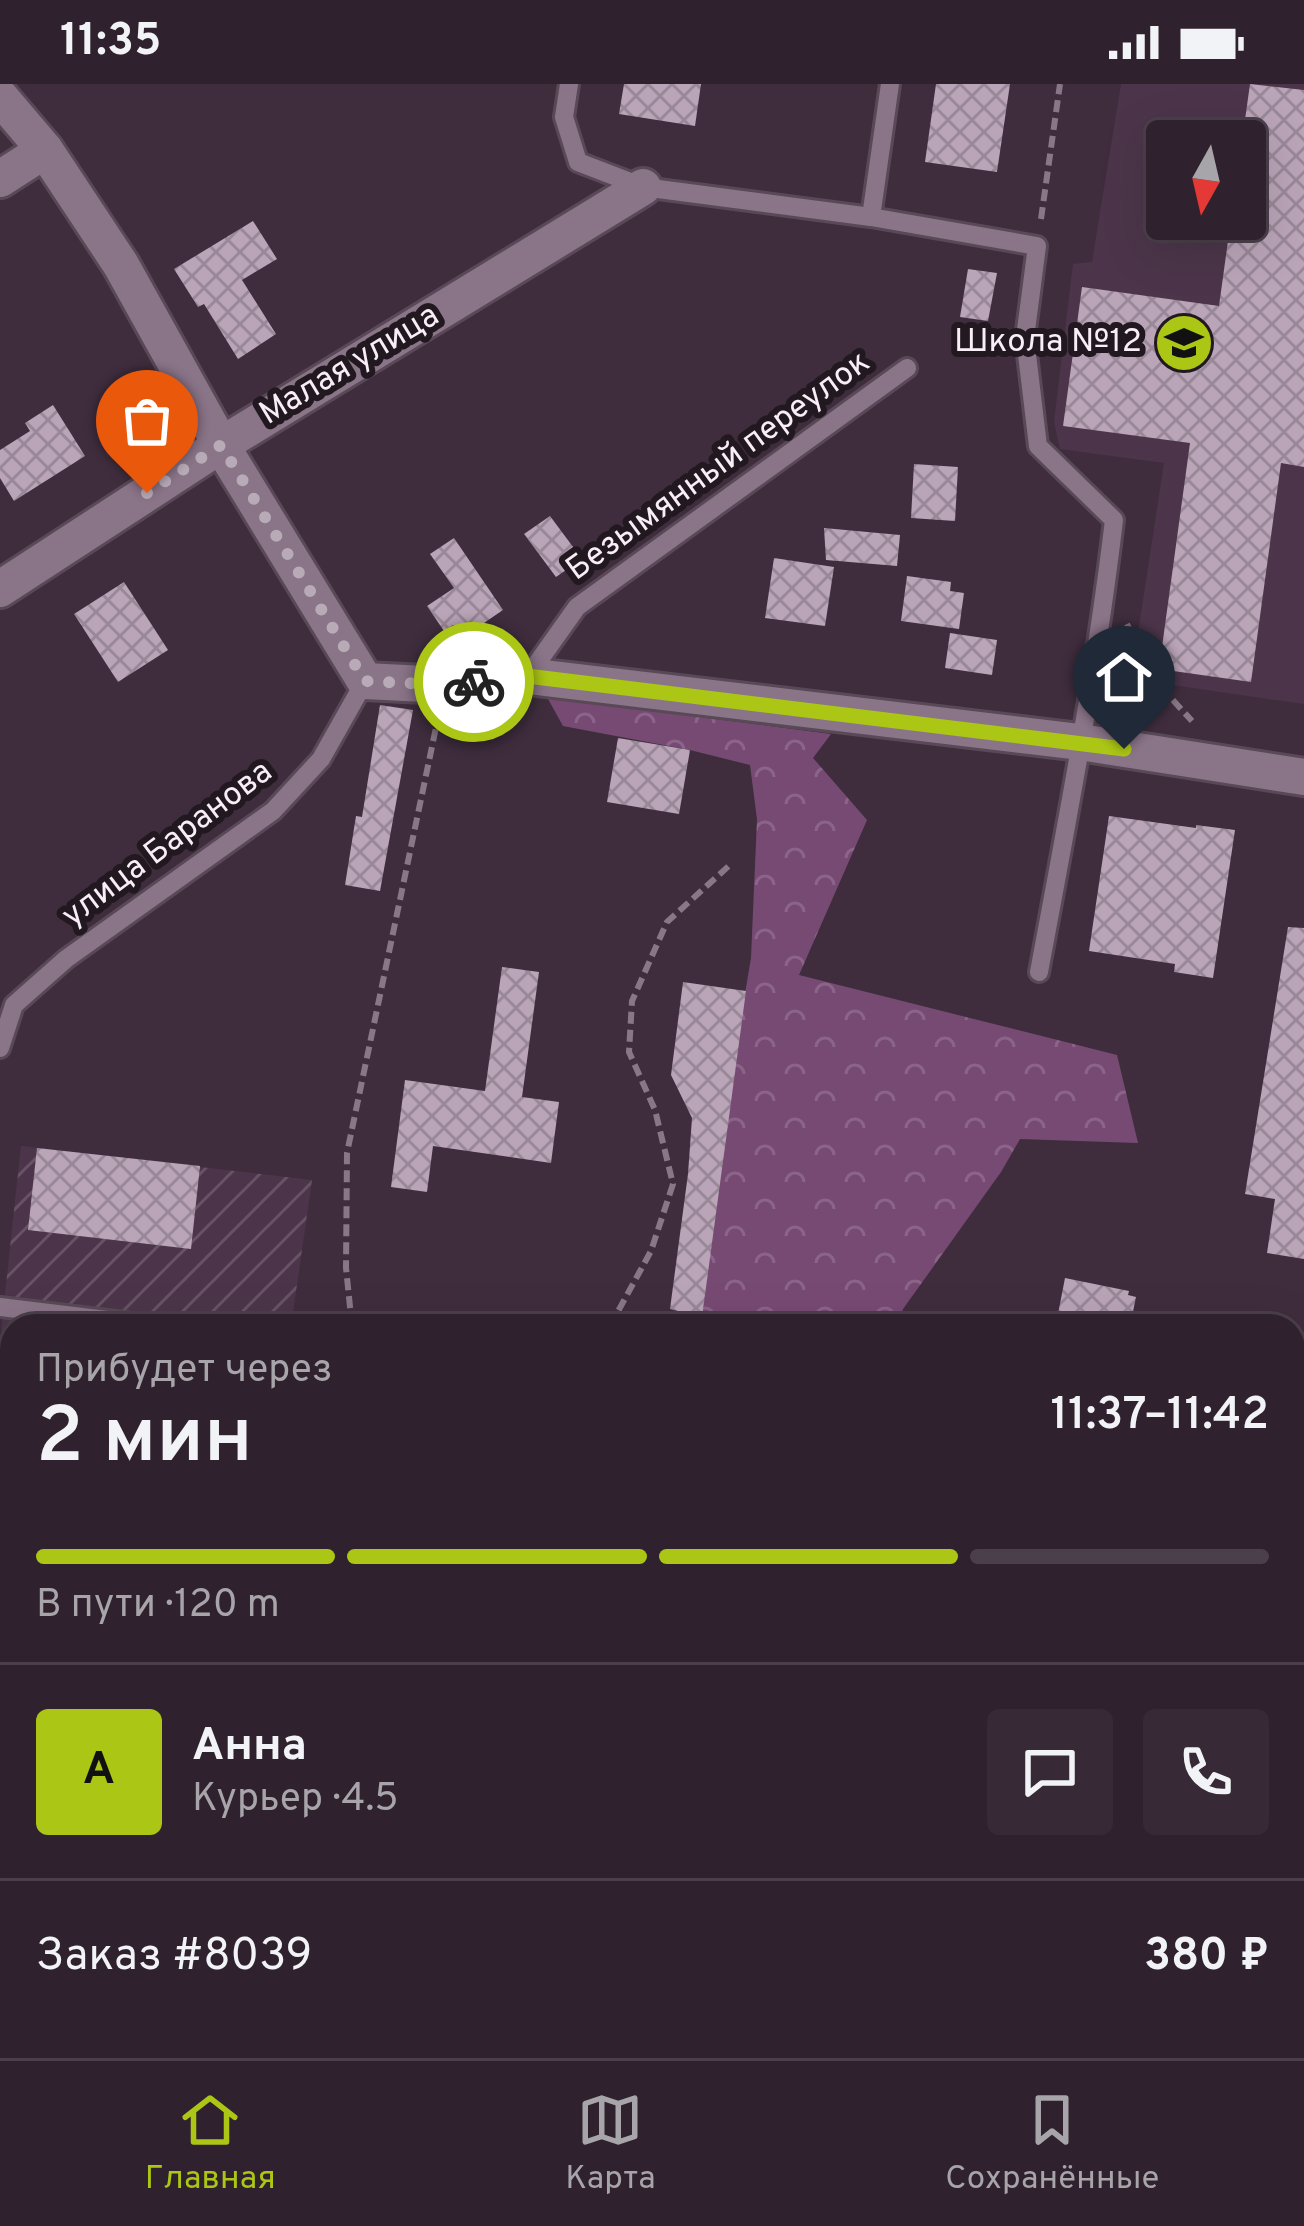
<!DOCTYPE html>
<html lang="ru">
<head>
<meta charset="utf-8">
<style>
	:root { --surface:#2f222e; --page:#372a36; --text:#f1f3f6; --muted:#a7a4aa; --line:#4a3f4a; --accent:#abc615 }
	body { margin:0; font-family:Overpass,sans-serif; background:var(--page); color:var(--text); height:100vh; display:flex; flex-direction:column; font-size:45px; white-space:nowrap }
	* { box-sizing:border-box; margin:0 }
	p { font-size:39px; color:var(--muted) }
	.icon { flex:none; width:66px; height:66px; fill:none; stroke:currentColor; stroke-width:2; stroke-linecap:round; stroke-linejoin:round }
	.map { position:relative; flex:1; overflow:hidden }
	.panel { position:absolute; left:0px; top:1230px; width:1305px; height:744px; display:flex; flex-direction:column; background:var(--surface); border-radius:36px 36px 0 0; box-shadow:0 12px 48px #0002,0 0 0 3px var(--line) }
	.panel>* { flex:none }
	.needle { width:78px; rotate:188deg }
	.fabs { position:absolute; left:1146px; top:36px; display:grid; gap:24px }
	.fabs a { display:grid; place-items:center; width:120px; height:120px; border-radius:12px; background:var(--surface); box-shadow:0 12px 48px #0002,0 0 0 3px var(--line); font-size:60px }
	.pin { position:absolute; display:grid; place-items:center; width:102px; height:102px; color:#fff; margin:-123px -51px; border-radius:50% 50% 50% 0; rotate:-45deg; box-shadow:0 0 12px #0007 }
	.pin .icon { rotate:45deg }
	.courier { position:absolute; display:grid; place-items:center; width:120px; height:120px; margin:-60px; border:9px solid #abc615; border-radius:50%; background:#fff; color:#222; box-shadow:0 3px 15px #0007 }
	.overview em { font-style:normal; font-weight:600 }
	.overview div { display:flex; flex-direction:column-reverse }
	.overview { display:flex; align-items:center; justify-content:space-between; height:204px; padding:0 36px }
	h1 { font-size:78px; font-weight:600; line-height:90px }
	.bar { display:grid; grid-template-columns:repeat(4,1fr); gap:18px 12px; align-content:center; height:144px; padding:0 36px }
	.bar i { height:15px; border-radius:9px; background:var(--line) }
	.bar .current { background:var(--accent) }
	.bar p { grid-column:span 4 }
	.line { display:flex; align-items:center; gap:30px; padding:0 36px; border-top:3px solid var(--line) }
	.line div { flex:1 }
	.round { display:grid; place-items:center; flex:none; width:126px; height:126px; border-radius:12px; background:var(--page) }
	.status { display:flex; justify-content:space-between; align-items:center; height:84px; padding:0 60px; background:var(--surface); direction:ltr }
	.status svg { height:33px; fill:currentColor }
	.menu { display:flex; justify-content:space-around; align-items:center; height:168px; border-top:3px solid var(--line); background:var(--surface); font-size:33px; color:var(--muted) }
	.menu a { display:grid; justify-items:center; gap:6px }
	.menu .current { color:var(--accent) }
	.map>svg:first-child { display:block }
	.built { fill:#4c354a; fill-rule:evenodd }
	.industrial { fill:url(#industrial-furrows) }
	.forest { fill:url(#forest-crowns) }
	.building { fill:url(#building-cross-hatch) }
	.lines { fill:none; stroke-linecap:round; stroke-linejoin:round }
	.service-casing { stroke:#594957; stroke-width:24 }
	.minor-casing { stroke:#594957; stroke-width:42 }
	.path { stroke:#887887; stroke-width:6; stroke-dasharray:12 6; stroke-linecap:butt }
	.service { stroke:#8a7488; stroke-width:18 }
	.minor { stroke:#8a7488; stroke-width:36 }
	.done { stroke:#b8aab7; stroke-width:12; stroke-dasharray:0 21.6 }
	.route { stroke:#abc615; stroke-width:15 }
	.labels { text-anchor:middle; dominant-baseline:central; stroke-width:12; stroke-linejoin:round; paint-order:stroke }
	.poi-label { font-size:33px; fill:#f9edf8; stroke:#211820; text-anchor:end }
	.street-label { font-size:33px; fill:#f9edf8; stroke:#211820 }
</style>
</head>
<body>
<div class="status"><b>11:35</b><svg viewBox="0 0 49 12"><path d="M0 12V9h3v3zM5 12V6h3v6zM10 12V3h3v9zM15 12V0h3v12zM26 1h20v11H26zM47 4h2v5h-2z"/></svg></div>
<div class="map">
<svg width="1304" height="1974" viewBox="0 0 1304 1974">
	<defs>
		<pattern id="industrial-furrows" width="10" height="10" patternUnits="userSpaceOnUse" patternTransform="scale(3)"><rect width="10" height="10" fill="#4c354a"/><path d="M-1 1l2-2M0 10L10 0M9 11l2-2" fill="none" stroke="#675365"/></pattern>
		<pattern id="forest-crowns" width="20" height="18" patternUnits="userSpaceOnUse" patternTransform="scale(3)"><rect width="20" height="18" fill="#774a74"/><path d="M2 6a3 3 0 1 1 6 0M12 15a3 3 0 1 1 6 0" fill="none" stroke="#8b6489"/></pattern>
		<pattern id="building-cross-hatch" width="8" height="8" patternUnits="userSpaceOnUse" patternTransform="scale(3)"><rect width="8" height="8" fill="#baa4b8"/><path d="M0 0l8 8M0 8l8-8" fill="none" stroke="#998897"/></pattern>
	</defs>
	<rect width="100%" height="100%" fill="#3f2d3e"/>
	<!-- built -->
	<path class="built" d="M1121,0H1304V620L1131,595L1164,379L1060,365L1054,338L1073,180L1092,178ZM1167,57H1245V135H1167Z"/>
	<!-- industrial -->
	<g class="industrial">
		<path d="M21,1062L312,1096L291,1242H12V1929L0,1927V1257Z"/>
		<path d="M167,1962H1186L1184,1974H184L185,1966Z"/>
	</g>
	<!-- forest -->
	<path class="forest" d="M547,613L831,650L813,674L867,736L799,891L1117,971L1138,1059L1020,1055L1001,1088L903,1225L898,1242H690L702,1233L731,993L751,874L757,735L750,681L690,666L563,642Z"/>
	<!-- building -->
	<g class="building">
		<path d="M624,0H701L695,42L619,30Z"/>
		<path d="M936,0H1010L997,88L925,78Z"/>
		<path d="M1250,0L1304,6V383L1281,379L1251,598L1159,585L1190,359L1063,342L1082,203L1219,222L1231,135H1245V57H1242Z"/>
		<path d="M253,137L277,175L242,196L276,250L238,275L204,220L198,223L174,185Z"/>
		<path d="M968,185L997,189L988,237L960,233Z"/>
		<path d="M53,321L85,372L14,417L0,394V366L30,347L25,339Z"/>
		<path d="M914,380L958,383L955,437L911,434Z"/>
		<path d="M550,432L582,475L556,493L524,450Z"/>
		<path d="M824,444L900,451L897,482L826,476Z"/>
		<path d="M454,454L503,526L462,554L453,541L444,547L427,522L454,504L430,470Z"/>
		<path d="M774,474L834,483L825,542L765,534Z"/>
		<path d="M907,492L951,498L950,507L964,509L959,545L901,537Z"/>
		<path d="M124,498L168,566L118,598L74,530Z"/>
		<path d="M950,549L997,556L992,591L945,584Z"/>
		<path d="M380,621L413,626L380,807L345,801L356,732L362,733Z"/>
		<path d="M618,654L690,666L679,730L607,718Z"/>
		<path d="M1109,732L1196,744V741L1235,746L1213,894L1174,888L1175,880L1089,867Z"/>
		<path d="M1288,843L1304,844V1175L1267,1169L1275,1115L1245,1110Z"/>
		<path d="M502,883L539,888L522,1013L559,1018L551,1079L433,1062L427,1108L391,1103L405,996L485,1007Z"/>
		<path d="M683,898L746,907L702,1233L670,1225L688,1090L692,1034L671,991Z"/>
		<path d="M37,1064L200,1082L191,1165L28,1146Z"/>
		<path d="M1065,1194L1129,1207L1128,1211L1136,1213L1130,1242H1090L1057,1235Z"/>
	</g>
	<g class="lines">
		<!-- service casing -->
		<g class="service-casing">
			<g id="service">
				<path d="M569,0L564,33L578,78L643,103L871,133L1037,162L1025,254L1038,362L1114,436C1096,588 1067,738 1039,888"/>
				<path d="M871,133L890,0"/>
				<path d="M528,592L577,523L907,284"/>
				<path d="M0,964L14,921L66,875L273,727L321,675L365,597"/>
				<path d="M0,1223L156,1242"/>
				<path d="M0,1946L12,1949"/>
				<path d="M55,1962L94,1974"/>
				<path d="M1275,1974L1277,1962"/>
			</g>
		</g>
		<!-- minor casing -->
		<g class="minor-casing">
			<g id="minor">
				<path d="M0,13L45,66L121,181L221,361L365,597L445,601L528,592L1080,658L1304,693"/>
				<path d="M0,95L45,66"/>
				<path d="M0,505L221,361L643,103"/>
			</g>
		</g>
		<!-- path -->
		<g class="path">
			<path d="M1041,135L1060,0"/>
			<path d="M1127,540L1149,590L1192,637"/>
			<path d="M352,1242L346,1184L347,1069L438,634"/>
			<path d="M610,1242L651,1167L673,1100L655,1026L629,968L632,917L667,838L732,779"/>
		</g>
		<!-- service -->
		<use href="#service" class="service"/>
		<!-- minor -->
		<use href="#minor" class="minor"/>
	</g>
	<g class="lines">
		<!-- done -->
		<path class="done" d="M147,409L221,361L365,597L445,601L474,598"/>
		<!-- route -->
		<path class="route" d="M474,598L527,592L1124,665"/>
	</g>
	<!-- icons -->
	<defs>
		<g id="school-disc" transform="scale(3)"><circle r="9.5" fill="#abc615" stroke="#211820"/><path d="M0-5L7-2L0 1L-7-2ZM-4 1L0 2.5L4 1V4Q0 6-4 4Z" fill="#111"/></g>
	</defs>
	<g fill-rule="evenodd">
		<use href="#school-disc" x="1184" y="259"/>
	</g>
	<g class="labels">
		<!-- poi labels -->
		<g class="poi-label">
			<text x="1142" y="259">Школа №12</text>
		</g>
		<!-- street labels -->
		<g class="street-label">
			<text transform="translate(350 282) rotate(-31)">Малая улица</text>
			<text transform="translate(719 383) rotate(-36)">Безымянный переулок</text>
			<text transform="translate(168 761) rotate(-37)">улица Баранова</text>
		</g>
	</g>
</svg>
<div class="fabs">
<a><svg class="needle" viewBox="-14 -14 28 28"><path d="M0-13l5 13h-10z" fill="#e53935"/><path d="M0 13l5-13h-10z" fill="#a7a4aa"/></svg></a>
</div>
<div class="pin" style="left:147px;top:409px;background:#ea580c"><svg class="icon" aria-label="bag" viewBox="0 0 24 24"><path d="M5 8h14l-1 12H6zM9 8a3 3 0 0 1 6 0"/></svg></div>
<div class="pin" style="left:1124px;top:665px;background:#1f2937"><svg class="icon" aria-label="home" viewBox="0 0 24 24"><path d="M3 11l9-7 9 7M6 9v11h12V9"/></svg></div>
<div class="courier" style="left:474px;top:598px"><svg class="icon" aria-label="bike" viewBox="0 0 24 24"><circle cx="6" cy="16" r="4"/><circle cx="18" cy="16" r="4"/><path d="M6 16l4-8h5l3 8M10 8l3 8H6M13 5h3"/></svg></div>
<section class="panel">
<div class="overview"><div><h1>2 мин</h1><p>Прибудет через</p></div><em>11:37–11:42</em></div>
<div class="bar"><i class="current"></i><i class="current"></i><i class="current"></i><i></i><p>В пути · 120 m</p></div>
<div class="line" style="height:216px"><b class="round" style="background:var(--accent);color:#111">А</b><div><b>Анна</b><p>Курьер · 4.5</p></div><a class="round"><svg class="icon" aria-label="chat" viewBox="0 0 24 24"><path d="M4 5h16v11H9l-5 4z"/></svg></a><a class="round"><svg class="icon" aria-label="phone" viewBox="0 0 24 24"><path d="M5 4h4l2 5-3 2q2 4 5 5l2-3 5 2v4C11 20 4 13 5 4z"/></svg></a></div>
<div class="line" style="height:156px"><div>Заказ #8039</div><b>380 ₽</b></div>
</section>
</div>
<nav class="menu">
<a class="current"><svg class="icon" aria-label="home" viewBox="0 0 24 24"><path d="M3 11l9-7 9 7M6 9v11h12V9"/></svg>Главная</a>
<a><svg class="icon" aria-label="map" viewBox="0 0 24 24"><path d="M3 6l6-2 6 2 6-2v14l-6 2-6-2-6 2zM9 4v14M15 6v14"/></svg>Карта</a>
<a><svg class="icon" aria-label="saved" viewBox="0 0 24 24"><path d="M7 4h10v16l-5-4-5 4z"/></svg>Сохранённые</a>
</nav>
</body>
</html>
